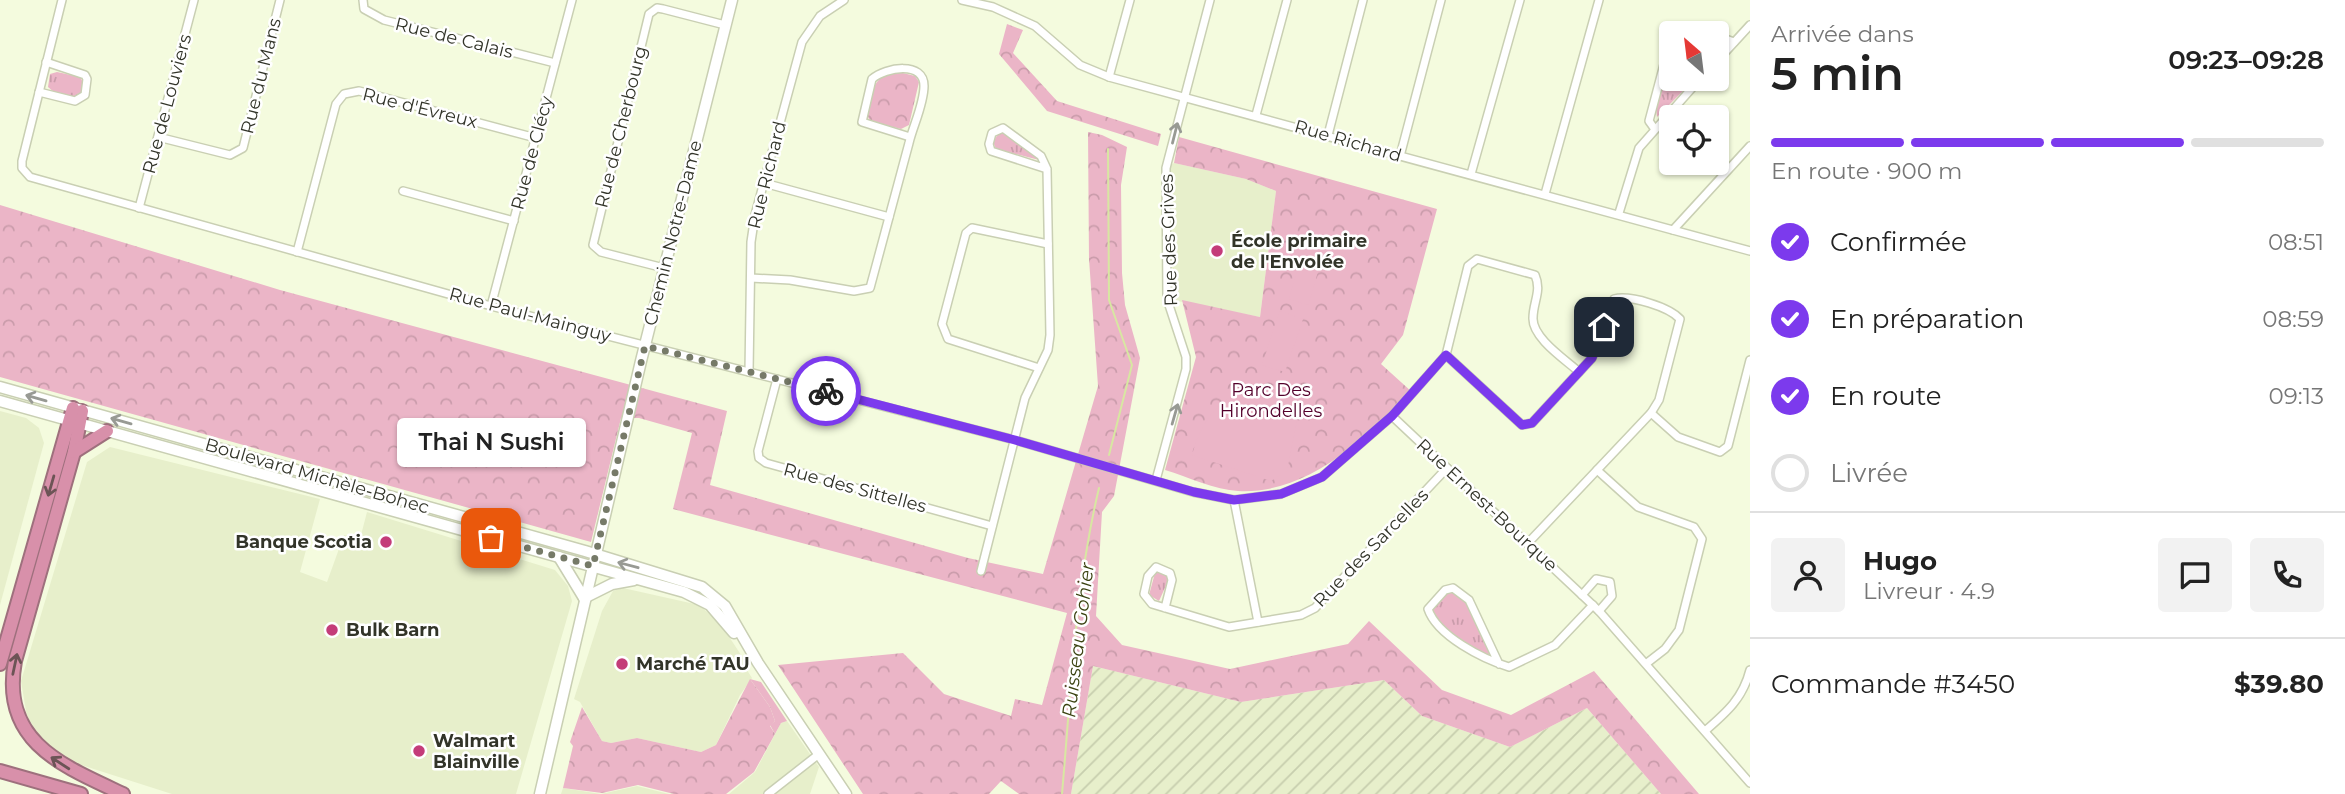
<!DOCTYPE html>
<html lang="fr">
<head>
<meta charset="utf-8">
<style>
	:root { --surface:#fff; --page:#f2f2f2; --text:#222; --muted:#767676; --line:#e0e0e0; --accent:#7c3aed }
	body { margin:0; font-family:Montserrat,sans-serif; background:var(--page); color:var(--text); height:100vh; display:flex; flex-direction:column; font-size:26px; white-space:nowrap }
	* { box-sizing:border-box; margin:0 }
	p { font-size:23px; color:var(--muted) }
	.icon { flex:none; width:38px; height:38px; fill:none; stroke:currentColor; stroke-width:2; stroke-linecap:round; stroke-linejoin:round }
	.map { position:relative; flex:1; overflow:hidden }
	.panel { display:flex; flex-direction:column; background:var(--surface); width:595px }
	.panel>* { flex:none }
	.needle { width:46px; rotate:332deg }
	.controls { position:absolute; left:1659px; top:21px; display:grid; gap:14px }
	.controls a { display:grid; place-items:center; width:70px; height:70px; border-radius:7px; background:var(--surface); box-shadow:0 2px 5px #0004; font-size:35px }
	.pin { position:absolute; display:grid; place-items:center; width:60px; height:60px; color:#fff; margin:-30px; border-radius:14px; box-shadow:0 4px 10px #0006 }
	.courier { position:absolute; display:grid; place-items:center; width:70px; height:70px; margin:-35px; border:5px solid #7c3aed; border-radius:50%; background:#fff; color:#222; box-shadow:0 2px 9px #0007 }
	.bubble { position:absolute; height:49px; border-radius:7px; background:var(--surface); box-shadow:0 2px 5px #0004; font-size:23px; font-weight:600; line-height:49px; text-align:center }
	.overview em { font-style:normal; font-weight:600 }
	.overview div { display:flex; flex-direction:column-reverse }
	.overview { display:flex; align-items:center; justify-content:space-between; height:119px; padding:0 21px }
	h1 { font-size:46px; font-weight:600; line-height:52px }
	.bar { display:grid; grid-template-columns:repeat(4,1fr); gap:10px 7px; align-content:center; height:84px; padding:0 21px }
	.bar i { height:9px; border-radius:5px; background:var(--line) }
	.bar .on { background:var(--accent) }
	.bar p { grid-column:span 4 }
	.line { display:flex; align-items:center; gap:18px; padding:0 21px; border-top:2px solid var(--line) }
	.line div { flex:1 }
	.round { display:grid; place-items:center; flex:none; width:74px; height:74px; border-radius:7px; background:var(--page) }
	ol { padding:0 21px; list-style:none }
	li { display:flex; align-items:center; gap:21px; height:77px }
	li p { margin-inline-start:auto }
	li .icon { padding:7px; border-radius:50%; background:var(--accent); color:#fff; stroke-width:4 }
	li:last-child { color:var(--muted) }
	li i { width:38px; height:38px; border:4px solid var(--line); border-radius:50% }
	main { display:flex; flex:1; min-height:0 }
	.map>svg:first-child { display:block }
	.built { fill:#e7efcb }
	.industrial { fill:url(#industrial-furrows) }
	.grass { fill:url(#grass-tufts) }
	.forest { fill:url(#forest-crowns) }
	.pitch { fill:#ebb5c7 }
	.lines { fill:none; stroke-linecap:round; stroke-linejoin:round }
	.stream { stroke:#d8e7a2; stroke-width:2 }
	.street-casing { stroke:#c9cfb3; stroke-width:10 }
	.secondary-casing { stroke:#c9cfb3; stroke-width:13 }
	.highway-casing { stroke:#9e707d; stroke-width:16 }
	.street { stroke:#fff; stroke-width:7 }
	.secondary { stroke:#fff; stroke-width:10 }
	.highway { stroke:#d890aa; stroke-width:12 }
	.oneway { stroke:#989a94 }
	.oneway2 { stroke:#6c5456 }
	.done { stroke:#767a68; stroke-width:7; stroke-dasharray:0 12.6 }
	.route { stroke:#7c3aed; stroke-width:9 }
	.poi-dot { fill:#c43c79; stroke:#fff; stroke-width:2.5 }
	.labels { text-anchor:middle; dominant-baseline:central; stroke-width:5; stroke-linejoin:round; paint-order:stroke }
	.street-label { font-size:18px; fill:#323429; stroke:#fff }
	.poi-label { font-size:18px; font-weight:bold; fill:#323429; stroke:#fff; text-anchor:start }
	.park-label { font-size:18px; fill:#53002b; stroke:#fff }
	.water-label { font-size:19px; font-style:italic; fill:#3a4210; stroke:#fff }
</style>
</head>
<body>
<main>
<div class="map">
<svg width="1750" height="794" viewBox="0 0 1750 794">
	<defs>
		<pattern id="industrial-furrows" width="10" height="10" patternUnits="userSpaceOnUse" patternTransform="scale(1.75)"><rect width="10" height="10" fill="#e7efcb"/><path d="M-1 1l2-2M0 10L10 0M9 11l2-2" fill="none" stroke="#c7ceae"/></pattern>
		<pattern id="grass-tufts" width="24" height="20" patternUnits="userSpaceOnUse" patternTransform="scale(1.75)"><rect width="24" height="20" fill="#ebb5c7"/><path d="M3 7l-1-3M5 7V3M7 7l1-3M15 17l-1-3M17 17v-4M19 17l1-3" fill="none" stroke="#ca9cab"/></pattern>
		<pattern id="forest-crowns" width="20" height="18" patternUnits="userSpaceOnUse" patternTransform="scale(1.75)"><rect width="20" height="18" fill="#ebb5c7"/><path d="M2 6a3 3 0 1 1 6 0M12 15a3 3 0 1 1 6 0" fill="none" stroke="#ca9cab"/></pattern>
	</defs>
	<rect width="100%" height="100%" fill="#f4fbde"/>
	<!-- built -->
	<g class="built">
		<path d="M1174,163L1246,179L1276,191L1260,317L1167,299L1166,168Z"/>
		<path d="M0,411L26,418L39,428L44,443L0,605Z"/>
		<path d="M110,447L320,499L300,572L327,582L344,535L360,539L367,512L555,570L568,586L572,601L516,794H172L75,763L45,743L27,717L21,681L87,462Z"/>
		<path d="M623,588L699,605L720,623L745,661V667L752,678L740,695L716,745L701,752L637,738L611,743L602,741L580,702L574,699L602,611L613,591Z"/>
		<path d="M787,721L819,767L810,794H729L755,772L781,723Z"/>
		<path d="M637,786L669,794H561L563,788L601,794Z"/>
	</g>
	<!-- industrial -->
	<path class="industrial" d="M1093,666L1241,702L1384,680L1422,716L1510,747L1587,708L1661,794H1071Z"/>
	<!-- grass -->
	<g class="grass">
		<path d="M1671,50V79H1695L1657,117L1656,108Z"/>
		<path d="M57,72L80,77L84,84L82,93L74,97L55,93L48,87L50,74Z"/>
		<path d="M1000,131L1039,158V160L996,149L993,142Z"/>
		<path d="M1155,573H1163L1169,579L1159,601L1149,595Z"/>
		<path d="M1453,588L1469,600L1499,664C1475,653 1437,636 1428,609L1445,590Z"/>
		<path d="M750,679L761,682L787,721L781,723L775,734L770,725L775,721L770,707Z"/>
	</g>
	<!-- forest -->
	<g class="forest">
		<path d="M1007,24L1023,30L1013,53L1057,101L1161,134L1158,146L1047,111L999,54Z"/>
		<path d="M895,71L915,76L919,82L909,125L901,129L870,121L866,113C872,92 872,78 895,71Z"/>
		<path d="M1088,132L1102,135L1127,147L1121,185L1122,273L1125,305L1140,358L1114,496L1102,512L1096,616L1122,645L1230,669L1348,644L1369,621L1442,690L1511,715L1594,671L1699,794H1661L1587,708L1510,747L1422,716L1384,680L1241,702L1093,666L1071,794H1019L1001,781L989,794H863L778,665L903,653L944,694L1011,716L1015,699L1042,705L1067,613L673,509L692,433L639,418H621L591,542L0,377V205L280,290L727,411L710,485L968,558L1043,574L1098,386L1089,259Z"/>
		<path d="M1179,137L1437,209L1403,335L1381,364L1412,392C1366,438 1307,495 1238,491C1215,490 1188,477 1165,470L1196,357L1182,300L1260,317L1276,191L1246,179L1174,163Z"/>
		<path d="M750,679L770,707L775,721L770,726L775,734L754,772L726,794H674L638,785L602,793L563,788L573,746L570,742L582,707L602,741L611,743L637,738L701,752L716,745Z"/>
	</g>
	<!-- pitch -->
	<g class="pitch">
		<path d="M1301,259L1320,265L1308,305L1289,299Z"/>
		<path d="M1280,311L1303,319L1285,372L1262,365Z"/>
		<path d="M1264,385L1284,386L1303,391L1287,471L1271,481L1192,455C1202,417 1224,391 1264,385Z"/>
	</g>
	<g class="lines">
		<!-- stream -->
		<g class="stream">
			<path d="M1108,149L1109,300L1132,365L1109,455"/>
			<path d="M1062,794C1071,692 1075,588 1099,488"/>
		</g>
		<!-- street casing -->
		<g class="street-casing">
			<g id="street">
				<path d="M62,0L22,161V168L30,177L491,306L1015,440L1193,492L1234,500L1281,494L1322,477L1392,416L1446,355L1468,266L1477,259L1535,275C1542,291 1533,302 1533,318C1532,338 1566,360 1579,372"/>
				<path d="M363,0L364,9L384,20L555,63"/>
				<path d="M962,0L993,7L1035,26L1080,65L1109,77L1750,251"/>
				<path d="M1673,33C1684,21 1698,28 1711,33"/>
				<path d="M1717,36L1734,42"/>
				<path d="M1717,61L1750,25"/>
				<path d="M1109,77L1130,0"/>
				<path d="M39,92L75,101L85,95L87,79L85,75L46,62"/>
				<path d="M1256,115L1287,0"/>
				<path d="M1654,128L1649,121L1671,38"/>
				<path d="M1328,135L1363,0"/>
				<path d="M158,137L230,155L243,148L280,0"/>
				<path d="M1400,156L1441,0"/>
				<path d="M1471,174L1520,0"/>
				<path d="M764,183L889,217"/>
				<path d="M403,191L514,221"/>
				<path d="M1545,194L1599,0"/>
				<path d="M139,208L194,0"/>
				<path d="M1619,213L1639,148L1700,79"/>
				<path d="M1673,230L1750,146"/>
				<path d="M297,252L336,104L344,94L359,91L536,138"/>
				<path d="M664,268L601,252L593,245L649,14L657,8L663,9L725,25"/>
				<path d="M751,278L790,280L854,291L870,288C883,240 896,192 909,143C913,126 924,104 924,86C924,61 886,67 872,79L862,122L910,137"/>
				<path d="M491,306L572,0"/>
				<path d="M1446,355L1522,425L1532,423L1592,358L1614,299C1631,295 1669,307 1680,319L1659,400L1651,413L1528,543"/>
				<path d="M1039,368L948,339L942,324L966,233L972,228L1048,244"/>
				<path d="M749,372L751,242L755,215L802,42L820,16L844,0"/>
				<path d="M777,379L758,451L759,458L766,463L992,526"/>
				<path d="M1651,413L1678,437L1720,452L1728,446L1750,360"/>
				<path d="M1392,416L1599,611L1750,783"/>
				<path d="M1597,470L1638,507L1694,527L1702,539L1679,630L1665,649L1647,663"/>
				<path d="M1156,480L1186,369V357L1167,299L1166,168L1210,0"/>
				<path d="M1234,500L1258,622"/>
				<path d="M981,571L1025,398L1048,350L1050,335L1047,169L1041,156L1003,128L992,133L989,144L991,151L1047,169"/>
				<path d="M1582,595L1596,579L1610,582L1612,596L1599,611"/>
				<path d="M1165,608L1172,580L1170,573L1156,567L1148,576L1144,594L1152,604L1229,627L1301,615L1315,608L1447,468"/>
				<path d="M1499,664L1469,600L1453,588L1445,590L1428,609C1437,636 1483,659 1509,667L1555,645L1593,605"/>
				<path d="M1705,731C1727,712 1743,698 1750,670"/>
				<path d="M768,794L819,754"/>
			</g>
		</g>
		<!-- secondary casing -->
		<g class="secondary-casing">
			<g id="secondary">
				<path d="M0,387L585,551L702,587L725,606L758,663L846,794"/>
				<path d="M0,401L684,592L710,605L734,633"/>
				<path d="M559,557L584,598"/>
				<path d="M584,598L612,584L634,580"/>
				<path d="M540,794L641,361L732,0"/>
			</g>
		</g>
		<!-- highway casing -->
		<g class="highway-casing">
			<g id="highway">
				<path d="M82,411L74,452L15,661C0,742 63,766 123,794"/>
				<path d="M74,452L107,431"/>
				<path d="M0,664L73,408"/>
				<path d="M0,771L81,794"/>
			</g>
		</g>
		<!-- street -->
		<use href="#street" class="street"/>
		<!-- secondary -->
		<use href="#secondary" class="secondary"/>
		<!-- highway -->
		<use href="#highway" class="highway"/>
	</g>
	<!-- one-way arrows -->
	<defs><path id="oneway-shaft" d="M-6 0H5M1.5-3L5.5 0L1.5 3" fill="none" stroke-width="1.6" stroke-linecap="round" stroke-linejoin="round" transform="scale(1.75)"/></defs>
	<g class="oneway">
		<use href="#oneway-shaft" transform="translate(1175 133) rotate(-76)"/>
		<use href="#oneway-shaft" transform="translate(36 398) rotate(-164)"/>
		<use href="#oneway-shaft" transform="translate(1175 414) rotate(-74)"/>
		<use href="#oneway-shaft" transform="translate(121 421) rotate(-164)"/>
		<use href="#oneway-shaft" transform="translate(628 565) rotate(-165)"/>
	</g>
	<g class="oneway2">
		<use href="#oneway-shaft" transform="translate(51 486) rotate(106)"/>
		<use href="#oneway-shaft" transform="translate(15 664) rotate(-78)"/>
		<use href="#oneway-shaft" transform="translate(60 763) rotate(-147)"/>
	</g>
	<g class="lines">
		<!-- done -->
		<path class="done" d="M491,538L593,566L645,346L826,391"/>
		<!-- route -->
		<path class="route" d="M826,391L1015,440L1194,492L1234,500L1281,494L1322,477L1392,416L1446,355L1522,425L1532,423L1592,358L1604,327"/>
	</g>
	<!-- markers -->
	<g class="poi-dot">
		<circle cx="1217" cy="251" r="7"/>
		<circle cx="386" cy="542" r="7"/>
		<circle cx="332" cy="630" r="7"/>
		<circle cx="622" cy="664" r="7"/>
		<circle cx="419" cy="751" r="7"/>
	</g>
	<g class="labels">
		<!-- street labels -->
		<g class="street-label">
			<text transform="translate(454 38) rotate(14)">Rue de Calais</text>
			<text transform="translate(261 76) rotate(-76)">Rue du Mans</text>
			<text transform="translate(167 104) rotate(-75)">Rue de Louviers</text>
			<text transform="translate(420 108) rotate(14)">Rue d'Évreux</text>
			<text transform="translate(621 127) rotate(-76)">Rue de Cherbourg</text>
			<text transform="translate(1348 141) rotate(16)">Rue Richard</text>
			<text transform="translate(532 153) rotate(-75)">Rue de Clécy</text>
			<text transform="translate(767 175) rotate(-76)">Rue Richard</text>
			<text transform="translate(673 233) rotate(-76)">Chemin Notre-Dame</text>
			<text transform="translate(1169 240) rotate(-92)">Rue des Grives</text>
			<text transform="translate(530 315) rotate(15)">Rue Paul-Mainguy</text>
			<text transform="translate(317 476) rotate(16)">Boulevard Michèle-Bohec</text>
			<text transform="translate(855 488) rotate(15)">Rue des Sittelles</text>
			<text transform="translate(1487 505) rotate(43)">Rue Ernest-Bourque</text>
			<text transform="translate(1371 548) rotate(-46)">Rue des Sarcelles</text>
		</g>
		<!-- poi labels -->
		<g class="poi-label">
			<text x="1231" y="241">École primaire<tspan x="1231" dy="21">de l'Envolée</tspan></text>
			<text x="372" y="542" text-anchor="end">Banque Scotia</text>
			<text x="346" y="630">Bulk Barn</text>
			<text x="636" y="664">Marché TAU</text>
			<text x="433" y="741">Walmart<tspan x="433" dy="21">Blainville</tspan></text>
		</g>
		<!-- park labels -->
		<g class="park-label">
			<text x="1271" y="390">Parc Des<tspan x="1271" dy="21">Hirondelles</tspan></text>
		</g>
		<!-- water labels -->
		<g class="water-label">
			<text transform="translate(1078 640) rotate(-83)">Ruisseau Gohier</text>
		</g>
	</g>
</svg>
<div class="controls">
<a><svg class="needle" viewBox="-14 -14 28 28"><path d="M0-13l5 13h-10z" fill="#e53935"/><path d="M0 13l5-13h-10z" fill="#767676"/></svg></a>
<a><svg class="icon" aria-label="locate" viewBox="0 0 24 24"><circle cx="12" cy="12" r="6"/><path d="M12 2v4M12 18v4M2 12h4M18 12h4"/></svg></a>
</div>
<div class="pin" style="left:491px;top:538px;background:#ea580c"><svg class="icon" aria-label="bag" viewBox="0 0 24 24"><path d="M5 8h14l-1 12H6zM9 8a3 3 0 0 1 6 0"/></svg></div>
<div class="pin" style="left:1604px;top:327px;background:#1f2937"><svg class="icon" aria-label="home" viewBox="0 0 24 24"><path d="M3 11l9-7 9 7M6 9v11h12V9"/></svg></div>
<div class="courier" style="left:826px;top:391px"><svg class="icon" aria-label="bike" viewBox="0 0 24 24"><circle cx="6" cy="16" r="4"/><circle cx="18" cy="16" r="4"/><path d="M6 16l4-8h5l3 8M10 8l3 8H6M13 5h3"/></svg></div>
<div class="bubble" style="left:397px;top:418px;width:189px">Thai N Sushi</div>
</div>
<section class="panel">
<div class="overview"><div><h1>5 min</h1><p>Arrivée dans</p></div><em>09:23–09:28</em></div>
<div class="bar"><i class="on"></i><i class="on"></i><i class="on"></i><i></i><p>En route · 900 m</p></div>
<ol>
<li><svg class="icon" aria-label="check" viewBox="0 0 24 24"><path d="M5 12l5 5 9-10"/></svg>Confirmée<p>08:51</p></li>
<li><svg class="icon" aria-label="check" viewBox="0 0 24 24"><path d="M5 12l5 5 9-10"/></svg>En préparation<p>08:59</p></li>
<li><svg class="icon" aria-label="check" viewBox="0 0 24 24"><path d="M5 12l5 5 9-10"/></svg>En route<p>09:13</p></li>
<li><i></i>Livrée</li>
</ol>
<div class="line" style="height:126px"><a class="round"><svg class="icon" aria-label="person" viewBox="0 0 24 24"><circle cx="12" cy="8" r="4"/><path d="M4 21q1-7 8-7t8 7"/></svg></a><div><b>Hugo</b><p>Livreur · 4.9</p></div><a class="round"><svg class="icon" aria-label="chat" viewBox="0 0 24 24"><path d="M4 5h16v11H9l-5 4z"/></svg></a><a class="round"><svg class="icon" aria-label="phone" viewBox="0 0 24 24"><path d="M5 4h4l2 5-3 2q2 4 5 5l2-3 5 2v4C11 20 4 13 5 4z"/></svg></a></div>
<div class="line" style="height:91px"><div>Commande #3450</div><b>$39.80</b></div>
</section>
</main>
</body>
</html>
